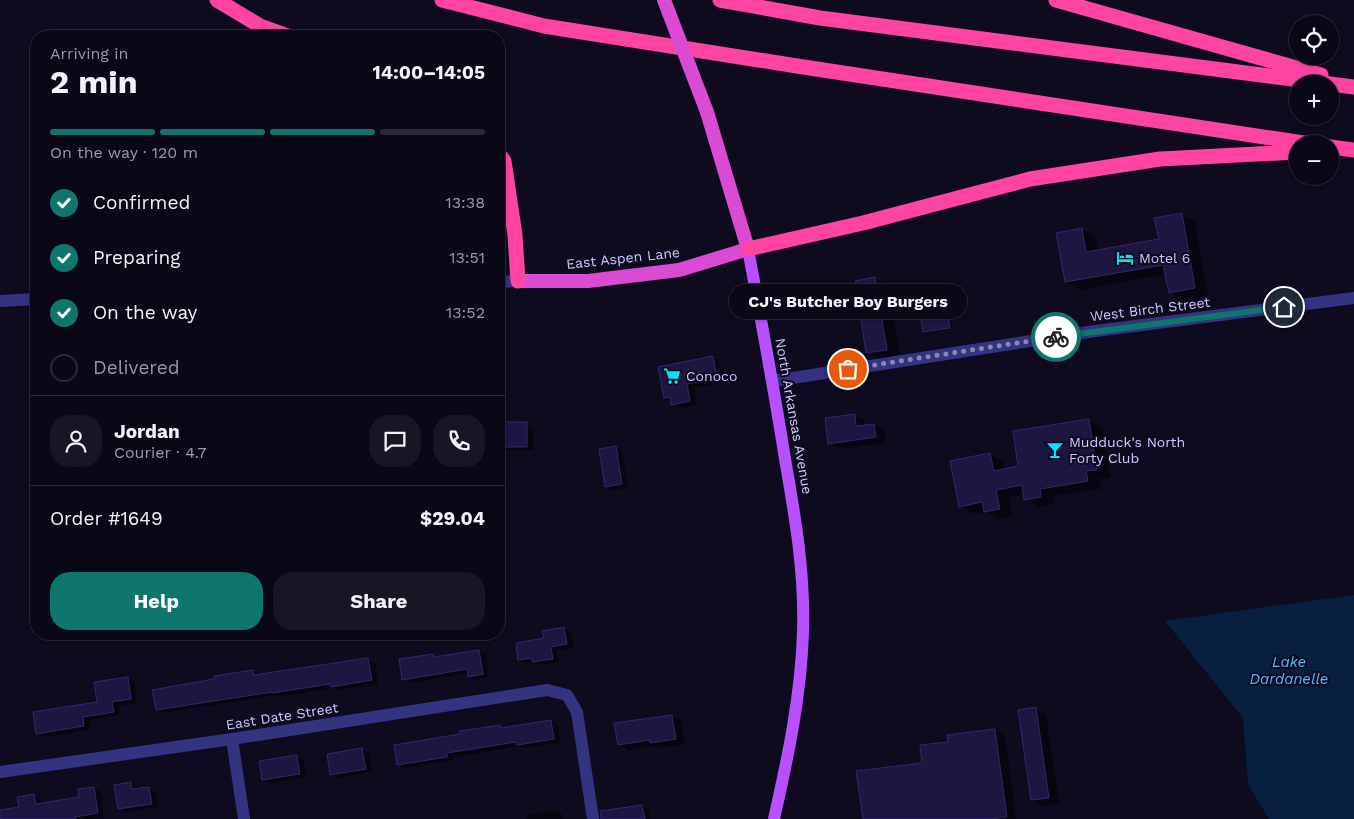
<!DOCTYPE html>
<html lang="en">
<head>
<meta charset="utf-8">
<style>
	:root { --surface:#0a0817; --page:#181624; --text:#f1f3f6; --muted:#999aa1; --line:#2a2936; --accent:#0f766e }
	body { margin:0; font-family:"Work Sans",sans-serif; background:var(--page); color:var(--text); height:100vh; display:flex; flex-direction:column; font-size:19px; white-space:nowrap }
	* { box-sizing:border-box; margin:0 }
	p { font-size:16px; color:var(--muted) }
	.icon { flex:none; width:28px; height:28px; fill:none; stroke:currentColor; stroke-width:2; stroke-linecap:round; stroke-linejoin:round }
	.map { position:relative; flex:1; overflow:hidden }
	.drawer { position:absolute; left:30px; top:30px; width:475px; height:610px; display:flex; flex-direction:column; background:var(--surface); border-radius:20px; box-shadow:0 1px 4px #0004,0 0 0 1px var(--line) }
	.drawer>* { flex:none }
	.fabs { position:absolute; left:1289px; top:15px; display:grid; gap:10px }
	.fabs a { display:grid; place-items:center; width:50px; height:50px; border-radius:50%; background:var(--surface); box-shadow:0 1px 4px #0004,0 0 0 1px var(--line); font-size:25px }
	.pin { position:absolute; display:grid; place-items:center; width:42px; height:42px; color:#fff; margin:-21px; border:2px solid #fff; border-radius:50%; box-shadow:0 1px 5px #0007 }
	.courier { position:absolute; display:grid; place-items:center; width:50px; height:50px; margin:-25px; border:4px solid #0f766e; border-radius:50%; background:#fff; color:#222; box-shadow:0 1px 6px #0007 }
	.bubble { position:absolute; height:35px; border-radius:18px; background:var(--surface); box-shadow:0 1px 4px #0004,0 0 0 1px var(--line); font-size:16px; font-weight:700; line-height:35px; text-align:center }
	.summary em { font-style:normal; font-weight:700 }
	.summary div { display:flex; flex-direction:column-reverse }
	.summary { display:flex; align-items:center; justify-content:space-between; height:85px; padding:0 20px }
	h1 { font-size:32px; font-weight:700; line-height:38px }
	.bar { display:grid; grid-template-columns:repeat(4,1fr); gap:8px 5px; align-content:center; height:60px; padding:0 20px }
	.bar i { height:6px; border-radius:4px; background:var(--line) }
	.bar .current { background:var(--accent) }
	.bar p { grid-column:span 4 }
	.line { display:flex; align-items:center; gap:12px; padding:0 20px; border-top:1px solid var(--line) }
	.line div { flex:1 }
	.round { display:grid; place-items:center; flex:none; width:52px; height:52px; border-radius:20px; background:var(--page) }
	ol { padding:0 20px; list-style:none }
	li { display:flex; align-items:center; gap:15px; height:55px }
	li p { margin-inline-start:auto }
	li .icon { padding:5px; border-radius:50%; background:var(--accent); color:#fff; stroke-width:4 }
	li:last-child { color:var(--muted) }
	li i { width:28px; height:28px; border:2px solid var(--line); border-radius:50% }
	.cta { display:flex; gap:10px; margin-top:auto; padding:10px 20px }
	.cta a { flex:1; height:58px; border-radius:20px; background:var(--accent); color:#fff; font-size:20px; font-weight:700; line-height:58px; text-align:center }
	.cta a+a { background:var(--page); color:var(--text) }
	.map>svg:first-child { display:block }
	.water { fill:#081f40 }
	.shadow { fill:#0007 }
	.building { fill:#1d1641; stroke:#32276e }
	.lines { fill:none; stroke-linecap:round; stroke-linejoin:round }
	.minor { stroke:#343380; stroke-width:12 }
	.tertiary { stroke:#343380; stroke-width:12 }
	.primary { stroke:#b750ff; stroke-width:12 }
	.trunk { stroke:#db4ad2; stroke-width:14 }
	.motorway { stroke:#ff44a4; stroke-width:15 }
	.trunk-bridge { stroke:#db4ad2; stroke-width:14 }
	.done { stroke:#8a86b1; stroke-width:5; stroke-dasharray:0 9 }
	.route { stroke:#0f766e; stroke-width:6 }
	.labels { text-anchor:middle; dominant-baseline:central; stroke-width:4; stroke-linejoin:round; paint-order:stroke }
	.street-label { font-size:14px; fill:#cdc9ff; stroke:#0e0b1f }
	.poi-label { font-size:14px; fill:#cdc9ff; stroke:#0e0b1f; text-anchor:start }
	.water-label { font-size:15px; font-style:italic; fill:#57b7ff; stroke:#0e0b1f }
</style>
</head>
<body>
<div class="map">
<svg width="1354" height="819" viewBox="0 0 1354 819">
	<rect width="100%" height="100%" fill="#0e0b1f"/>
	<!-- water -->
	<path class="water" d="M1354,595V819H1269L1248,784L1243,718L1165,621Z"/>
	<!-- shadow -->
	<g class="shadow">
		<path d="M1181,214L1195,222L1208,296L1184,300L1170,292L1166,274L1080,290L1066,282L1082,229L1096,237L1098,251L1160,240Z"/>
		<path d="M875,279L889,287L900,357L881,360L867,352Z"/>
		<path d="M945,297L948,298L952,329L927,333L924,331Z"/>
		<path d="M713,357L720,362L724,382L694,388L697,405L680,408L665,397Z"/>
		<path d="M854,415L865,421V426L874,425L884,431L886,443L840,449L829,443Z"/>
		<path d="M1088,420L1102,428L1110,477L1099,479L1101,489L1053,496L1055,504L1039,507L1025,499L1024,494L1009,498L1013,517L999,519L986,512L974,514L960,506L990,454L1003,462L1005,470L1020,466Z"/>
		<path d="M499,424H527L533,428V450H499Z"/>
		<path d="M616,448L622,451L628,488L613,490L606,487Z"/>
		<path d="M564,628L571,632L574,648L557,650L559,662L540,665L534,662L526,663L520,659L545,639L544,632Z"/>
		<path d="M479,651L486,655L489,677L475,680L469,676L468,673L410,683L403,679L433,655L437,657Z"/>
		<path d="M368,660L375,663L378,684L338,690L335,688L280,696L277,695L163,713L157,709L253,671L260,675Z"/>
		<path d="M127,678L134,682L137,703L118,706L120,715L89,720L90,730L44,737L37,733L99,703Z"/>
		<path d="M1036,709L1046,715L1059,803L1042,806L1032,800Z"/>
		<path d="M672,716L681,721L685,744L661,748L657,746L628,750L619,745Z"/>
		<path d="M551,721L558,725L560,743L524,748L520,746L453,757L454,760L405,768L398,764L461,735L500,726L505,729Z"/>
		<path d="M995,730L1005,736L1016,819H864L949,743Z"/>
		<path d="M362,749L369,753L372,772L338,778L331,774Z"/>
		<path d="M297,756L304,760L306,777L270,783L263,779Z"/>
		<path d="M131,783L138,787V790L149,788L156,792L158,807L126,812L119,808Z"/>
		<path d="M94,788L101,792L104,817L88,819H0V811L20,808L34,796L41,800V804L81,798L79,790Z"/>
		<path d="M642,806L649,810L650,819H608Z"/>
		<path d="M555,810L562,814L563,819H527V815Z"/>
	</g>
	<!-- building -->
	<g class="building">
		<path d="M1182,213L1195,288L1169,293L1163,265L1065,282L1056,233L1082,228L1086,252L1159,239L1154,218Z"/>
		<path d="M875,277L887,350L866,353L855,281Z"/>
		<path d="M945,295L950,328L923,332L918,300Z"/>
		<path d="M713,356L717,378L687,384L690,401L671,405L670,397L664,398L658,367Z"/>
		<path d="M855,414L856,426L874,424L876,437L828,444L825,418Z"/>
		<path d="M1089,419L1097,470L1086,471L1088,481L1040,489L1041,497L1024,500L1022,485L996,490L1000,509L984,512L982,502L959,507L950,461L990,453L994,471L1018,466L1013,431Z"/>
		<rect x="499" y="422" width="28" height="25"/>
		<path d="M616,446L622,484L605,487L599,449Z"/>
		<path d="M564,627L567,644L551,647L553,659L532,662V658L518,660L516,643L544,638L542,631Z"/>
		<path d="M479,650L483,674L468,677L467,669L402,680L399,659L433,654L434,657Z"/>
		<path d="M368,658L372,680L331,687L330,684L272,693V692L156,710L152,690L214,679V676L253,670L254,675Z"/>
		<path d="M128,677L131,699L112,702L114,712L83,717L84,726L36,734L33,712L97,702L94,682Z"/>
		<path d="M1036,707L1049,798L1031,800L1018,710Z"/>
		<path d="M672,715L676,739L650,743V740L618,745L614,723Z"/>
		<path d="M551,720L554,739L517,745L516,742L447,753V757L397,765L394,745L460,734V731L500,725L501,728Z"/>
		<path d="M995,729L1007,817L989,819H863L856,771L922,763L920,745L948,742L947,735Z"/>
		<path d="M362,748L366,769L330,775L327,754Z"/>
		<path d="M297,755L300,774L262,780L259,761Z"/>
		<path d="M131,782L132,789L149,787L152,804L118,809L114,785Z"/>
		<path d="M94,787L98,813L75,817L76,819H0V810L19,807L17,797L34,794L36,804L79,797L78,789Z"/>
		<path d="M642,805L645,819H601L600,811Z"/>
	</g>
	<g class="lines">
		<!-- minor -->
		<g class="minor">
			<path d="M773,381L1095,331L1354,298"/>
			<path d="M232,739L244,819"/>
			<path d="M0,772L232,739L547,690L567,695L577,712L593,819"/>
		</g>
		<!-- tertiary -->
		<g class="tertiary">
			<path d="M499,282L518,281"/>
			<path d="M0,301L36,299"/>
		</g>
		<!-- primary -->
		<path class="primary" d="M748,249C761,319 774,389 785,459C795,516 805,573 803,632C801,696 788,757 774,819"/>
		<!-- trunk -->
		<path class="trunk" d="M518,281H588L679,270L748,249L707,112"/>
		<!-- motorway -->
		<g class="motorway">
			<path d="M217,0L260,26L288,36"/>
			<path d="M442,0L544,26L797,66L1310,144"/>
			<path d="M720,0L820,18L1354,87"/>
			<path d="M1056,0L1321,75"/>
			<path d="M1330,147L1354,150"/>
			<path d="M499,154L504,161L515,235L518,281"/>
			<path d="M748,249L863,223L1030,179L1160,159L1298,152"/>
		</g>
		<!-- trunk-bridge -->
		<path class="trunk-bridge" d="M664,0L707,112"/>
	</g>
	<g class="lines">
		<!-- done -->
		<path class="done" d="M848,369L1056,337"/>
		<!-- route -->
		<path class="route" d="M1056,337L1284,307"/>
	</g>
	<!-- icons -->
	<defs>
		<g id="hotel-bare" transform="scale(1.35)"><path d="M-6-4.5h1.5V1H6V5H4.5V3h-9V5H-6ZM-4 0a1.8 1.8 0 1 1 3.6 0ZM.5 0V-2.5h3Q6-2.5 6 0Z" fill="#00e4f4" stroke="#0e0b1f" stroke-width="2.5" paint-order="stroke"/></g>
		<g id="supermarket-bare" transform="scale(1.35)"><path d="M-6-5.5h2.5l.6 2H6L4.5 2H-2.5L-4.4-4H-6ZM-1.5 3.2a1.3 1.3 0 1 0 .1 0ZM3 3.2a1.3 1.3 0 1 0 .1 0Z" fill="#00e4f4" stroke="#0e0b1f" stroke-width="2.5" paint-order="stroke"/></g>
		<g id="bar-bare" transform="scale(1.35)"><path d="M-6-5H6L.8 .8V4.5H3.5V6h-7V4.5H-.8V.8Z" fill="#00e4f4" stroke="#0e0b1f" stroke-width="2.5" paint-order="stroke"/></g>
	</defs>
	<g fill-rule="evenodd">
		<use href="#hotel-bare" x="1125" y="258"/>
		<use href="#supermarket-bare" x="672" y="376"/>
		<use href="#bar-bare" x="1055" y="450"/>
	</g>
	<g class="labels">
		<!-- street labels -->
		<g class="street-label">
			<text transform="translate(623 258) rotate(-6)">East Aspen Lane</text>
			<text transform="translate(1150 309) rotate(-7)">West Birch Street</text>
			<text transform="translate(794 416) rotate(80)">North Arkansas Avenue</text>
			<text transform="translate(282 716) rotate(-9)">East Date Street</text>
		</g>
		<!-- poi labels -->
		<g class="poi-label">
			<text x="1139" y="258">Motel 6</text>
			<text x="686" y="376">Conoco</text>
			<text x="1069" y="442">Mudduck's North<tspan x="1069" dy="16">Forty Club</tspan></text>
		</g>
		<!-- water labels -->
		<g class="water-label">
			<text x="1289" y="662">Lake<tspan x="1289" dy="17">Dardanelle</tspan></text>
		</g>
	</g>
</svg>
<div class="fabs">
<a><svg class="icon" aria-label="locate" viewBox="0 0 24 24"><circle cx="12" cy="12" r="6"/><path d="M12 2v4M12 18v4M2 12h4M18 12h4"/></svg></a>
<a>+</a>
<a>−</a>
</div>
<div class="pin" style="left:848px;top:369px;background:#ea580c"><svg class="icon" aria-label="bag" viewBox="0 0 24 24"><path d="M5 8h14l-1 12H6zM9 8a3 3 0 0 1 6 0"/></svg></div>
<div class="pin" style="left:1284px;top:307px;background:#1f2937"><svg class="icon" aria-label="home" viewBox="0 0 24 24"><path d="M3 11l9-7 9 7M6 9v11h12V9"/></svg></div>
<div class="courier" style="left:1056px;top:337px"><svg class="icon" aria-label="bike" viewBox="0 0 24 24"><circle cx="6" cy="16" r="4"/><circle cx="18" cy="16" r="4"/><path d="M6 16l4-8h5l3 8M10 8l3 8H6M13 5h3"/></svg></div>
<div class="bubble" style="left:729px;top:284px;width:238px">CJ's Butcher Boy Burgers</div>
<section class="drawer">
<div class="summary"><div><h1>2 min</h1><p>Arriving in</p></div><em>14:00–14:05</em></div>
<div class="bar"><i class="current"></i><i class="current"></i><i class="current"></i><i></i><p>On the way · 120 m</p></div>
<ol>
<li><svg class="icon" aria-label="check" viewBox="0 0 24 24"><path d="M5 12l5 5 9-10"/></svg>Confirmed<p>13:38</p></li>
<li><svg class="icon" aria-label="check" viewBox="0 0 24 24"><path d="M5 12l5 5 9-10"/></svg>Preparing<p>13:51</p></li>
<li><svg class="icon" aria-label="check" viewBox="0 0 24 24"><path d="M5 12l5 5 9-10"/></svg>On the way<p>13:52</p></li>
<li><i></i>Delivered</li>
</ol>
<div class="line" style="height:90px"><a class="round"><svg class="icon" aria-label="person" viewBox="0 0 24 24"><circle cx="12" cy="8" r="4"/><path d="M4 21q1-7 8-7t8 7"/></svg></a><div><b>Jordan</b><p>Courier · 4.7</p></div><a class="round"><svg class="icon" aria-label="chat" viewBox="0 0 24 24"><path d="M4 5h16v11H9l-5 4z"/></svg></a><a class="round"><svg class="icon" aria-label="phone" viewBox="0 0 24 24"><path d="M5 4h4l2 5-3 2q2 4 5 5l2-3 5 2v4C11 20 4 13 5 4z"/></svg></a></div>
<div class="line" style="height:65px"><div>Order #1649</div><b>$29.04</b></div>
<div class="cta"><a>Help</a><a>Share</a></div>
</section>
</div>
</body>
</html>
